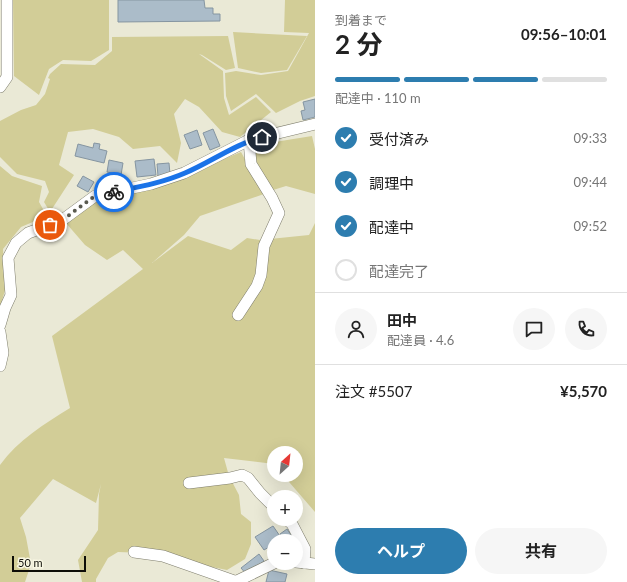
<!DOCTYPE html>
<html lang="ja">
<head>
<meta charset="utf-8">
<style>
	:root { --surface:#fff; --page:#f6f6f6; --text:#222; --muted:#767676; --line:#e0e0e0; --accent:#2d7daf }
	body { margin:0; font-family:Lato,"Noto Sans JP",sans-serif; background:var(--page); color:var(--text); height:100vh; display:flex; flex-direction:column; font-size:15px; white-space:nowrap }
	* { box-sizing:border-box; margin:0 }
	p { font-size:13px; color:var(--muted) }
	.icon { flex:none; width:22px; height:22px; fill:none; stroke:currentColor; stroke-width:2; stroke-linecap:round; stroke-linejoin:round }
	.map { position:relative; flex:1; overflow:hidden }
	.sheet { display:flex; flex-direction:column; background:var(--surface); width:312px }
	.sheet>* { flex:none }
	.needle { width:26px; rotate:27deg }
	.tools { position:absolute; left:267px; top:446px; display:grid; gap:8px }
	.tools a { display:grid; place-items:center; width:36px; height:36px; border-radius:50%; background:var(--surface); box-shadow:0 4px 16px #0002; font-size:20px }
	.scale { position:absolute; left:12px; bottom:10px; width:74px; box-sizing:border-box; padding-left:4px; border:2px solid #0d0d07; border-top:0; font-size:11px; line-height:14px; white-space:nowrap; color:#0d0d07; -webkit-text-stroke:3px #f8f7e3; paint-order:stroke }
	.pin { position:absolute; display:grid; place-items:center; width:34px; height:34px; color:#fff; margin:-17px; border:2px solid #fff; border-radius:50%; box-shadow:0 1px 4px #0007 }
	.courier { position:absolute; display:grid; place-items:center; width:40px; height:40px; margin:-20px; border:3px solid #1a73e8; border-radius:50%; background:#fff; color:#222; box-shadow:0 1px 5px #0007 }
	.head em { font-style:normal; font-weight:700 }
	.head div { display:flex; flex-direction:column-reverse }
	.head { display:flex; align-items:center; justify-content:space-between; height:68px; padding:0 20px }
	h1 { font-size:26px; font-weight:700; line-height:30px }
	.bar { display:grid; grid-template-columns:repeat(4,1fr); gap:6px 4px; align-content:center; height:48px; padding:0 20px }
	.bar i { height:5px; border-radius:3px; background:var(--line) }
	.bar .selected { background:var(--accent) }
	.bar p { grid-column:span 4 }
	.line { display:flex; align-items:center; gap:10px; padding:0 20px; border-top:1px solid var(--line) }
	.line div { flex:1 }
	.round { display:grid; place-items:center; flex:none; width:42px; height:42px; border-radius:21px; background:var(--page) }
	ol { padding:0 20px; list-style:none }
	li { display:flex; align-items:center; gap:12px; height:44px }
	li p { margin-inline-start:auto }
	li .icon { padding:4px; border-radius:50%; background:var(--accent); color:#fff; stroke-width:4 }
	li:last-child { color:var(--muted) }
	li i { width:22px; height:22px; border:2px solid var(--line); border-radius:50% }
	.button { display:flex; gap:8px; margin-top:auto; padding:8px 20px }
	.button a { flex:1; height:46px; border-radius:24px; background:var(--accent); color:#fff; font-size:16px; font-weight:700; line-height:46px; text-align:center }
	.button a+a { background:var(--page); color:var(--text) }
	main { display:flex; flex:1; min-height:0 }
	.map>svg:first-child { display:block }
	.green { fill:#d2cd97 }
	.building { fill:#abbcc9; stroke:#8595a1 }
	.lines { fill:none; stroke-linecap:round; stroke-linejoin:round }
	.minor-casing { stroke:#7e7d6c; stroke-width:12 }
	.minor { stroke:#fff; stroke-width:11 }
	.done { stroke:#5a5a4f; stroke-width:4; stroke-dasharray:0 7.2 }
	.route { stroke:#1a73e8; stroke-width:5 }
</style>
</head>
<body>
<main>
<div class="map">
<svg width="315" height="582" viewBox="0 0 315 582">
	<rect width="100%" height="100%" fill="#eae9d6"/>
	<!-- green -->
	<g class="green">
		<path d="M13,0H109V50L91,61L63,60L49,69L39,95L14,76Z"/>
		<path d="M285,0H315V96L300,101L276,113L256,94L231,111L226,96L225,73L236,71L261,75L288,71L309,33L284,32Z"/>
		<path d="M233,32L307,36L287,70L261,73L238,68Z"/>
		<path d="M228,36L235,68L226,70L202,55L199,54L223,71L224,98L229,115L256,97L271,112L240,137L222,132L199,107L185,99L174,114L181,143L177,163L160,146L133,149L119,137L93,129L68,132L59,165L74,175L50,212L44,202L49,192L45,181L17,174L0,157V121L21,110L36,105L45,94L50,79L48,78L50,74L61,64L95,65L112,51V37Z"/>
		<path d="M312,136L315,149V194L286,186L270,191L254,161L256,145Z"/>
		<path d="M241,152L264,194L200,216L184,235L152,263L188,236L231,250L247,238L260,240L309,235L315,223V512L283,475H296V453H274V464L224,458L229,476L239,495L241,514L251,522V544L245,559L227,570L197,564L170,554L118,552L108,558L96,579V582H82L78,560L98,530L99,494L101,484L96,503L53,479L20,518L26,537L31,564L25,582H0V465C18,440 44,424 70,408L52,336L143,269L123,250L107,260L85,245L66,223L95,201L151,189Z"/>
		<path d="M0,166L12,176L42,186L39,202L47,216L21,227L3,249L5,290L0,308Z"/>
	</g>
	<!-- building -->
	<g class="building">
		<path d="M118,0H204L205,8H213V14H220V21L118,22Z"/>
		<path d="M315,99V117L303,120L301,111L305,110L303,102Z"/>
		<path d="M213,129L220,146L210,150L203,133Z"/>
		<path d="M197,130L202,145L190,149L184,135Z"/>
		<path d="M94,143L100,144L99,149L107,151L104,163L75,156L78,144L93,148Z"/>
		<path d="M154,159L156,175L137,177L135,161Z"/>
		<path d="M109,160L123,163L121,175L107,172Z"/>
		<path d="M169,163L170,174L158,176L157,164Z"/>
		<path d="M83,176L94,182L88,192L77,186Z"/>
		<path d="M273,526L282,539L274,541V544L264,550L255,537Z"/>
		<path d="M287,529L295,541H285L280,534Z"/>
		<path d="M259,554L264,561L247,575L241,568Z"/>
		<path d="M269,570L287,574L285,582H266Z"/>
	</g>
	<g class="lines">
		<!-- minor casing -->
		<g class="minor-casing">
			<g id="minor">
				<path d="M0,87L7,77V0"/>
				<path d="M238,315L257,286L261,275L264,246L279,213L272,198L251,164L249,140"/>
				<path d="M0,325L5,308L11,295L8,258L16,243L28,233L61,221L95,196L151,184L184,173L249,140L315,124"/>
				<path d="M0,332L3,353L0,366"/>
				<path d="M189,483L230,478L242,475L248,478L260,493L274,507"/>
				<path d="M286,519L292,524L305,549L304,563"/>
				<path d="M134,552L163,556L237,582"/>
				<path d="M296,562L315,564"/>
				<path d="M235,582L274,563"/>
			</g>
		</g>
		<!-- minor -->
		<use href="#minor" class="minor"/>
	</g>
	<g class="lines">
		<!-- done -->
		<path class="done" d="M50,225L61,221L95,196L114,192"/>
		<!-- route -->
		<path class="route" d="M114,192C138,187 162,183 185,173C211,162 235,144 262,137"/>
	</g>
</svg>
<div class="tools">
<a><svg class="needle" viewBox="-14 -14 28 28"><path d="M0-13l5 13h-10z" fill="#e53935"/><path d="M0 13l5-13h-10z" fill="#767676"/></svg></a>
<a>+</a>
<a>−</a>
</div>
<div class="scale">50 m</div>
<div class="pin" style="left:50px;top:225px;background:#ea580c"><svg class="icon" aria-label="bag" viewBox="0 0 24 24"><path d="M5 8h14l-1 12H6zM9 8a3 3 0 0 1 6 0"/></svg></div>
<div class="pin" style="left:262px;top:137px;background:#1f2937"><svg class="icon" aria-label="home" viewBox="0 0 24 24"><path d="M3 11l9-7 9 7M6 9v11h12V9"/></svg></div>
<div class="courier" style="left:114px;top:192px"><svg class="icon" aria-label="bike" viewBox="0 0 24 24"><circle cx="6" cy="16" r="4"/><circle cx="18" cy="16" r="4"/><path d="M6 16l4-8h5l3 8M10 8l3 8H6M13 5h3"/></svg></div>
</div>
<section class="sheet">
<div class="head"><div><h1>2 分</h1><p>到着まで</p></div><em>09:56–10:01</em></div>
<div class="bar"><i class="selected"></i><i class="selected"></i><i class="selected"></i><i></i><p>配達中 · 110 m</p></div>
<ol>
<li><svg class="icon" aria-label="check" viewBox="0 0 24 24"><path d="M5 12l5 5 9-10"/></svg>受付済み<p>09:33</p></li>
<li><svg class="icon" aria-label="check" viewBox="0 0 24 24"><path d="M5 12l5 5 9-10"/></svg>調理中<p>09:44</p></li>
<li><svg class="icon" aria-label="check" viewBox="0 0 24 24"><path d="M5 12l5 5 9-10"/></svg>配達中<p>09:52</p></li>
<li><i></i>配達完了</li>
</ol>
<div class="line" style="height:72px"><a class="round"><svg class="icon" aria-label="person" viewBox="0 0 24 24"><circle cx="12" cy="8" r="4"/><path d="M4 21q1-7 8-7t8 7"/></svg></a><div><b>田中</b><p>配達員 · 4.6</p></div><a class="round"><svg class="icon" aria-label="chat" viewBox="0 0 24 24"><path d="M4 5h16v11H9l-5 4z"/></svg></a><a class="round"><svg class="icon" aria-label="phone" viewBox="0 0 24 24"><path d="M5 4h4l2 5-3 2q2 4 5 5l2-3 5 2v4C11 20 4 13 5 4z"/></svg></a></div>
<div class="line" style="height:52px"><div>注文 #5507</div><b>¥5,570</b></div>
<div class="button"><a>ヘルプ</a><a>共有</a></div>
</section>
</main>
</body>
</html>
